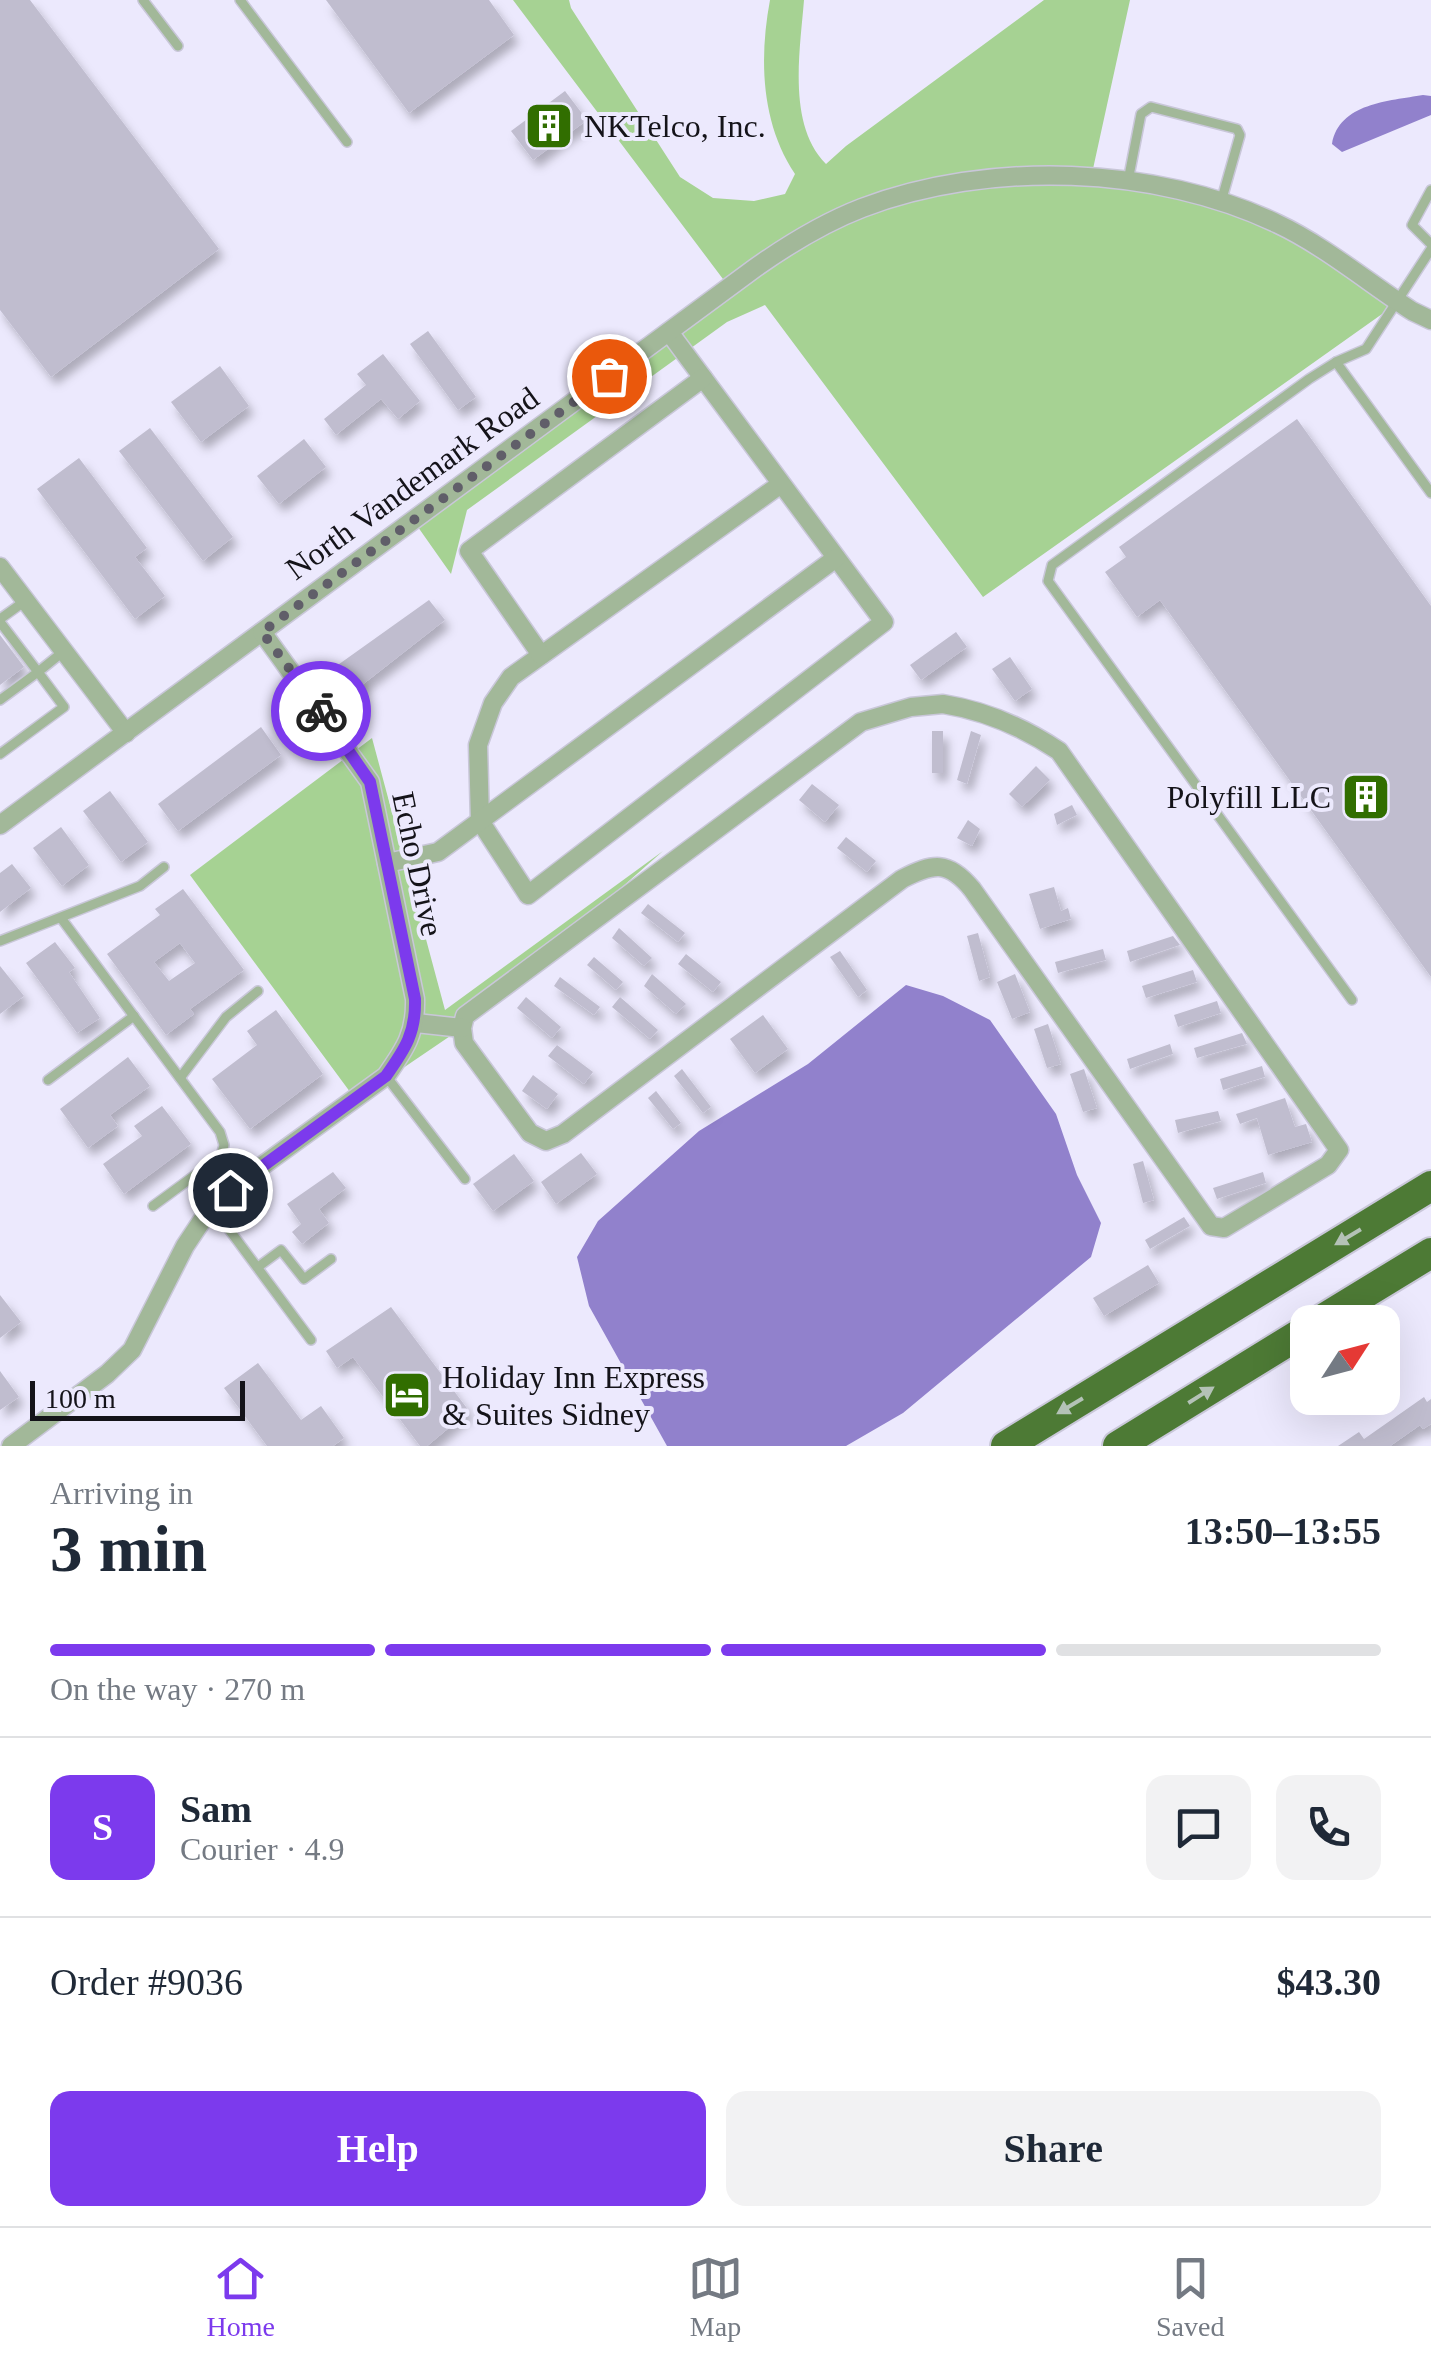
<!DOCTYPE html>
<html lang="en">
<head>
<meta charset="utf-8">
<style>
	:root { --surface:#fff; --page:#f2f2f3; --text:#1f2937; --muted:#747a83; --line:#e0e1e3; --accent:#7c3aed }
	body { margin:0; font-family:Georgia,serif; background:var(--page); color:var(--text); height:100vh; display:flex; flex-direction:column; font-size:38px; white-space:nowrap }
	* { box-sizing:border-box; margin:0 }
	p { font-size:32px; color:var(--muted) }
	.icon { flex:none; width:55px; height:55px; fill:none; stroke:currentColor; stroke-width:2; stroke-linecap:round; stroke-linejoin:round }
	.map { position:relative; height:1446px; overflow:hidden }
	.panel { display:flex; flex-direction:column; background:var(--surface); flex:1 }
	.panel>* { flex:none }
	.needle { width:65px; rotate:54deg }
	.buttons { position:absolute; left:1290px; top:1305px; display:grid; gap:20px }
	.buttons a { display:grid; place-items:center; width:110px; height:110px; border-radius:20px; background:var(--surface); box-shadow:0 10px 40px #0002; font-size:50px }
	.scale { position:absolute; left:30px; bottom:25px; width:215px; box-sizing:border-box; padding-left:10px; border:5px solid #141319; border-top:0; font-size:28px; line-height:35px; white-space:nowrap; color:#141319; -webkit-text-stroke:8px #ece9fd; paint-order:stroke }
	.pin { position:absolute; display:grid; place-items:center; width:85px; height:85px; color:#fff; margin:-42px; border:5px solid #fff; border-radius:50%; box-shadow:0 2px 10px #0007 }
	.courier { position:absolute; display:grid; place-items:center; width:100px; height:100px; margin:-50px; border:8px solid #7c3aed; border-radius:50%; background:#fff; color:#222; box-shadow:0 2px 12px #0007 }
	.overview em { font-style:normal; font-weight:800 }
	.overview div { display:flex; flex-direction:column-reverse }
	.overview { display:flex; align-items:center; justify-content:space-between; height:170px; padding:0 50px }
	h1 { font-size:65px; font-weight:800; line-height:75px }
	.bar { display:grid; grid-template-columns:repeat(4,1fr); gap:15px 10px; align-content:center; height:120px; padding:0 50px }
	.bar i { height:12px; border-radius:8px; background:var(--line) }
	.bar .active { background:var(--accent) }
	.bar p { grid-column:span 4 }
	.line { display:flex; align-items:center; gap:25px; padding:0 50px; border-top:2px solid var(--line) }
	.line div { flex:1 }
	.round { display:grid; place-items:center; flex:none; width:105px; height:105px; border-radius:20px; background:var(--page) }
	.action { display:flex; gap:20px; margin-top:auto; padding:20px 50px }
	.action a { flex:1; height:115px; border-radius:20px; background:var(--accent); color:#fff; font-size:40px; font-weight:800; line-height:115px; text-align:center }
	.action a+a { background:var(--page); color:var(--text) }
	.menu { display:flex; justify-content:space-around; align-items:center; height:140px; border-top:2px solid var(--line); background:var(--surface); font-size:28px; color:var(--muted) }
	.menu a { display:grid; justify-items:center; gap:5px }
	.menu .active { color:var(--accent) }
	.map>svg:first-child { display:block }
	.green { fill:#a6d293 }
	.water { fill:#9181cc }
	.building { fill:#c0bdcf; fill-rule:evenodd; filter:url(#shadow) }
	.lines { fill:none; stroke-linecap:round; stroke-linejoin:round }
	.lane-casing { stroke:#c9c7d9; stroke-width:12 }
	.street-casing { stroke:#c9c7d9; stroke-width:21 }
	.highway-casing { stroke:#c9c7d9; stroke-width:34 }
	.lane { stroke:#a2b899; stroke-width:9 }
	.street { stroke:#a2b899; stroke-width:18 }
	.highway { stroke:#4d7a35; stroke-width:30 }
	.oneway { fill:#b4c2b7 }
	.done { stroke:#605e69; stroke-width:10; stroke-dasharray:0 18 }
	.route { stroke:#7c3aed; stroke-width:12 }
	.labels { text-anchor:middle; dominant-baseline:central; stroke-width:8; stroke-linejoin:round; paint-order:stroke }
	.poi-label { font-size:32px; fill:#141319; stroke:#ece9fd; text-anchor:start }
	.street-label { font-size:32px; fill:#141319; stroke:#ece9fd }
</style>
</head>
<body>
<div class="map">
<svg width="1431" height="1446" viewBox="0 0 1431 1446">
	<defs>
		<filter id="shadow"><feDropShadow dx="5" dy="8" stdDeviation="5" flood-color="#0004"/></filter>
	</defs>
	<rect width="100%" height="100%" fill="#ece9fd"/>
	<!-- green -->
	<g class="green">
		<path d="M513,0H569L571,8L680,177L713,198L754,201L785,194L795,174C761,123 759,59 770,0H804C800,51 787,125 826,164L846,146L1044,0H1130L1091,178L1239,206L1399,302L983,597L765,305L727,322L467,510L451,574L413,520L729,287Z"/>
		<path d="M372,738L445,1010L663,851L462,1028L356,1100L190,875Z"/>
	</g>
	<!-- water -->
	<g class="water">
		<path d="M1423,95L1431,96V115L1342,152L1332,144C1339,103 1389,101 1423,95Z"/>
		<path d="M906,985L943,996L990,1020L1056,1114L1077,1175L1101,1223L1091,1257L903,1413L846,1446H667L589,1306L577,1257L598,1221L699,1131L808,1064Z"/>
	</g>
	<!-- building -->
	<g class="building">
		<path d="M0,0H30L219,249L51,377L0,310Z"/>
		<path d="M326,0H489L514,35L409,113Z"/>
		<path d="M565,91L587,120L533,160L511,131Z"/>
		<path d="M428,331L476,397L458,410L410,344Z"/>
		<path d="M383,354L420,401L398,419L381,399L336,435L324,419L366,385L357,374Z"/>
		<path d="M220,366L249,406L201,442L171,402Z"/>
		<path d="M1297,419L1431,606V977L1160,600L1137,617L1105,572L1126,557L1119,547Z"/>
		<path d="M150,428L233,537L203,561L119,451Z"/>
		<path d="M304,439L326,467L279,504L257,476Z"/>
		<path d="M79,458L147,548L135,557L165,596L135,619L37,489Z"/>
		<path d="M429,600L445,620L353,692L335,667Z"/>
		<path d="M956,632L967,647L921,680L910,665Z"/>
		<path d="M0,635L24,667L0,685Z"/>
		<path d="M1010,657L1032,689L1015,701L992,669Z"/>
		<path d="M261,727L281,755L178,831L158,804Z"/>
		<rect x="932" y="731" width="11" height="42"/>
		<path d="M971,731L981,735L967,784L957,780Z"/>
		<path d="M1036,766L1050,780L1022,807L1009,794Z"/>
		<path d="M812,784L839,805L825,822L799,800Z"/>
		<path d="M110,791L148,842L121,862L83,811Z"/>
		<path d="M1072,805L1077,815L1057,825L1054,814Z"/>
		<path d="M968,820L980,829L972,846L957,838Z"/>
		<path d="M61,827L89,865L62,886L33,848Z"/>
		<path d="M846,837L876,861L867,872L837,848Z"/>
		<path d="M12,864L31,888L0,912V873Z"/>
		<path d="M1054,887L1061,911L1068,908L1071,919L1040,929L1029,894Z"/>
		<path d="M183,889L244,970L190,1009L194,1014L166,1035L107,954L160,915L155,909ZM180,943L195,963L169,981L154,962Z"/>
		<path d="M648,904L685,933L678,942L641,913Z"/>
		<path d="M619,928L652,958L644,966L612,938Z"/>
		<path d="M978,933L990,977L979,981L967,936Z"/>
		<path d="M1173,936L1180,945L1130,962L1127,951Z"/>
		<path d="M55,942L75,968L69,972L100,1018L77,1033L26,963Z"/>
		<path d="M1103,949L1106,960L1058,973L1055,962Z"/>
		<path d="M840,951L867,990L858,997L830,957Z"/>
		<path d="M686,954L721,982L713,992L678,964Z"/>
		<path d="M594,957L623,982L616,990L587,965Z"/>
		<path d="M0,966L24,996L0,1014Z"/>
		<path d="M1193,970L1197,982L1146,998L1142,986Z"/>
		<path d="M652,974L686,1004L676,1014L644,986Z"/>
		<path d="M1015,974L1030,1012L1012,1019L997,982Z"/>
		<path d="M560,977L600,1007L594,1015L554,986Z"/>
		<path d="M526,997L561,1027L552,1038L517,1008Z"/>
		<path d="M620,997L658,1030L650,1039L612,1007Z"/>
		<path d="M1217,1001L1221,1013L1178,1027L1174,1015Z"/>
		<path d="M276,1010L323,1074L250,1129L212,1079L257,1045L247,1031Z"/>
		<path d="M763,1015L788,1049L755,1073L730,1039Z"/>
		<path d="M1048,1024L1061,1064L1047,1068L1034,1029Z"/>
		<path d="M1242,1033L1247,1044L1197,1058L1194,1048Z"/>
		<path d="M1170,1044L1173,1054L1130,1069L1127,1059Z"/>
		<path d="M557,1045L593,1072L584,1084L548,1056Z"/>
		<path d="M128,1057L150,1086L110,1115L118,1126L88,1148L60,1109Z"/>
		<path d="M1262,1066L1265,1077L1223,1090L1220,1079Z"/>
		<path d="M682,1069L711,1107L703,1113L674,1076Z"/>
		<path d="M1084,1069L1097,1108L1083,1112L1070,1074Z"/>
		<path d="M533,1075L558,1094L547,1109L522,1091Z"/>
		<path d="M656,1091L681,1123L673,1129L648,1098Z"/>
		<path d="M1285,1098L1295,1127L1306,1124L1312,1142L1268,1155L1257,1118L1240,1124L1236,1114Z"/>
		<path d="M162,1106L191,1144L124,1194L103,1164L142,1136L134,1126Z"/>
		<path d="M1218,1111L1221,1121L1178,1133L1175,1120Z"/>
		<path d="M581,1153L597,1174L556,1204L541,1182Z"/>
		<path d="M514,1154L534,1181L493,1211L473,1184Z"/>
		<path d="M1143,1161L1154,1200L1143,1203L1133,1164Z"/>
		<path d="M333,1172L346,1188L319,1209L329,1223L302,1244L292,1232L301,1224L287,1204Z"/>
		<path d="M1263,1172L1266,1183L1217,1199L1213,1188Z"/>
		<path d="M1184,1217L1190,1226L1150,1249L1145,1240Z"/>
		<path d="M1148,1265L1159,1283L1104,1316L1093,1298Z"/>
		<path d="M0,1295L21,1322L0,1338Z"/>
		<path d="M391,1307L469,1411L427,1446H420L353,1357L337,1368L326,1351Z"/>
		<path d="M258,1363L301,1420L321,1406L344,1438L333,1446H267L224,1388Z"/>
		<path d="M0,1371L19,1397L0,1410Z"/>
		<path d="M1424,1397L1427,1402L1431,1399V1424L1423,1429L1420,1425L1390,1446H1338L1359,1432L1364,1439Z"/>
	</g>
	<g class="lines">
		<!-- lane casing -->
		<g class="lane-casing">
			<g id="lane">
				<path d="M143,0L178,46"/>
				<path d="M240,0L347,142"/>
				<path d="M1128,181L1141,114L1151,107L1237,129L1240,135L1221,202"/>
				<path d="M1431,190L1412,225L1431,244"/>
				<path d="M1336,362L1431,493"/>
				<path d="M0,619L25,601"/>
				<path d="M0,622L38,672L0,700"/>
				<path d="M0,754L64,707L38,672L64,651"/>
				<path d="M61,918L220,1132L224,1145L221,1156L153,1206"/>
				<path d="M0,941L140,886L164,867"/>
				<path d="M1352,1000L1048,581L1052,565L1309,379L1336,362L1366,349L1431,249"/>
				<path d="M386,1076L465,1179"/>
				<path d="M180,1078L226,1017L258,991"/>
				<path d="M48,1080L134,1016"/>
				<path d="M207,1213L225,1224L311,1340"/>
				<path d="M258,1267L281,1250L304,1279L331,1259"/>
			</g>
		</g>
		<!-- street casing -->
		<g class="street-casing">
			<g id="street">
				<path d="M669,332L884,622L528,895L480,821L478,745L493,703L511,677L781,484"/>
				<path d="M0,567L126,733"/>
				<path d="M541,655L469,551L703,378"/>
				<path d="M943,704C987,711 1023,727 1059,751L1339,1150L1328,1165L1224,1228L1211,1226L972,889C948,860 933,863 902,879L563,1134L546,1141L530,1133L464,1043L462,1028L465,1016L861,722L911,707Z"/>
				<path d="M0,825L755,268C789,244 823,223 862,208C988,160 1156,165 1278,224C1323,245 1369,283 1412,311L1431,320"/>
				<path d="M387,863L438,852L836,558"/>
				<path d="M416,1023L462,1028"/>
				<path d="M11,1446L107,1374L132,1350L185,1246L207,1213L229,1190L386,1076C405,1049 416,1033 415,999L370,782L262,632"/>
			</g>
		</g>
		<!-- highway casing -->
		<g class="highway-casing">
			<g id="highway">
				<path d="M1318,1322L1431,1253"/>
				<path d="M1006,1446L1431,1186"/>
				<path d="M1118,1446L1308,1329"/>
			</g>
		</g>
		<!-- lane -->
		<use href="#lane" class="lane"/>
		<!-- street -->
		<use href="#street" class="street"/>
		<!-- highway -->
		<use href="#highway" class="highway"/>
	</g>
	<!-- one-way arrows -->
	<defs><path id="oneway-solid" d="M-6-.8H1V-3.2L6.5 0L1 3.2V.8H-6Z" transform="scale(2.5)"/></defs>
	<g class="oneway">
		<use href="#oneway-solid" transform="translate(1348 1237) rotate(149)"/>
		<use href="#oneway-solid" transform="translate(1201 1395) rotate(-32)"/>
		<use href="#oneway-solid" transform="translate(1070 1406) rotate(149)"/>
	</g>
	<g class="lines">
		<!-- done -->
		<path class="done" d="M321,711L262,632L609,376"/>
		<!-- route -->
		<path class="route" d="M230,1190L386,1076C405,1049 416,1033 415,999L370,782L321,711"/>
	</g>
	<!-- icons -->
	<defs>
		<g id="building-square" transform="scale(2.5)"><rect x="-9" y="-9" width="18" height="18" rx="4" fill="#316e00" stroke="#ece9fd"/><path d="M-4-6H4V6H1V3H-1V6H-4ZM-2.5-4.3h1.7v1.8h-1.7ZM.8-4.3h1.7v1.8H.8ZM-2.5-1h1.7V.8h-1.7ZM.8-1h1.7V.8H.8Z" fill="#fff"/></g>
		<g id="hotel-square" transform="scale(2.5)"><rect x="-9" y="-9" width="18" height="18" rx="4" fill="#316e00" stroke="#ece9fd"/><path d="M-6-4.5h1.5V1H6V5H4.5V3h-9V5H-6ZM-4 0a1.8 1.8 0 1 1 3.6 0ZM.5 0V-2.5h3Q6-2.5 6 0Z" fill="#fff"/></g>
	</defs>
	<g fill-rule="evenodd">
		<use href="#building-square" x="549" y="126"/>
		<use href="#building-square" x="1366" y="797"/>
		<use href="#hotel-square" x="407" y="1395"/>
	</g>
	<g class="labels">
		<!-- poi labels -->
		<g class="poi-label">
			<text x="584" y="126">NKTelco, Inc.</text>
			<text x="1331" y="797" text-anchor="end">Polyfill LLC</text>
			<text x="442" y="1377">Holiday Inn Express<tspan x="442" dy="37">&amp; Suites Sidney</tspan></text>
		</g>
		<!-- street labels -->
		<g class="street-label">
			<text transform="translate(412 483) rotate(-36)">North Vandemark Road</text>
			<text transform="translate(418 864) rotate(78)">Echo Drive</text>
		</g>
	</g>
</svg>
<div class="buttons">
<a><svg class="needle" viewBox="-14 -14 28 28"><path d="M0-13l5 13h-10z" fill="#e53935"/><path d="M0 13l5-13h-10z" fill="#747a83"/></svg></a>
</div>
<div class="scale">100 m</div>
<div class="pin" style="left:609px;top:376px;background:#ea580c"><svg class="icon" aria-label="bag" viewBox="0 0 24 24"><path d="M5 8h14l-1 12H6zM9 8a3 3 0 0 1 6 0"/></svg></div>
<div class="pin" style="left:230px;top:1190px;background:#1f2937"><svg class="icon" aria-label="home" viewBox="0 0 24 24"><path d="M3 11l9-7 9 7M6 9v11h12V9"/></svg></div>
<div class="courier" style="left:321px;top:711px"><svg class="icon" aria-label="bike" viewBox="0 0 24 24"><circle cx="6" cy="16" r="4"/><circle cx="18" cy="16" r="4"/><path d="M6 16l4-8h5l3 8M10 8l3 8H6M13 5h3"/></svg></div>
</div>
<section class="panel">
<div class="overview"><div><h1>3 min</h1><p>Arriving in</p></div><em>13:50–13:55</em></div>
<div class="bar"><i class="active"></i><i class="active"></i><i class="active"></i><i></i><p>On the way · 270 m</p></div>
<div class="line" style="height:180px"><b class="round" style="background:var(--accent);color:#fff">S</b><div><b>Sam</b><p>Courier · 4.9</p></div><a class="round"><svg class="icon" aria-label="chat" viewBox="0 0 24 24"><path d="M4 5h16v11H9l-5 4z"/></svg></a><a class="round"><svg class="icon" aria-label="phone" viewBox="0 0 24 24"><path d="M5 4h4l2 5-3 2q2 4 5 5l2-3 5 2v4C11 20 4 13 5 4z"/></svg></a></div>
<div class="line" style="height:130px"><div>Order #9036</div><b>$43.30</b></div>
<div class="action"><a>Help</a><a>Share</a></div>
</section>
<nav class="menu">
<a class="active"><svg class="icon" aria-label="home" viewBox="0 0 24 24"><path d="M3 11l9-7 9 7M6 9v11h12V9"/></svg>Home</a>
<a><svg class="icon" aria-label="map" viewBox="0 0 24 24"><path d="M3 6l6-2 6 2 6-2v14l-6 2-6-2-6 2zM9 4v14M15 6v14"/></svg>Map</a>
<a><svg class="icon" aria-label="saved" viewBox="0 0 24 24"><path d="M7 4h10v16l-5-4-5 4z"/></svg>Saved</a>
</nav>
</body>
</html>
